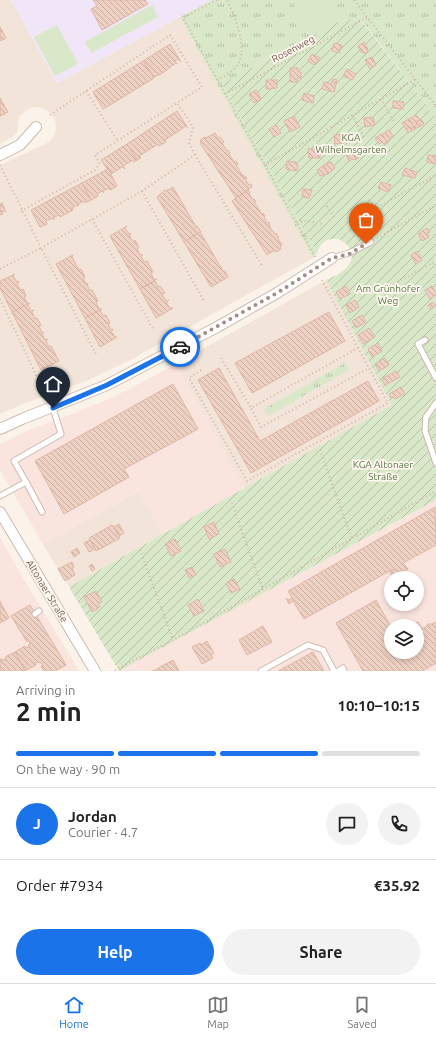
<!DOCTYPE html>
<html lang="en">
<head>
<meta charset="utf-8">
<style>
	:root { --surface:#fff; --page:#f2f2f2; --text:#222; --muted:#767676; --line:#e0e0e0; --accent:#1a73e8 }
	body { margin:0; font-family:Ubuntu,sans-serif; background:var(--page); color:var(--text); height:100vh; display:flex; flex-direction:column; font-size:15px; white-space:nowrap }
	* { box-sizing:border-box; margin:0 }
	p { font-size:13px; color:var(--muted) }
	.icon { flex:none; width:22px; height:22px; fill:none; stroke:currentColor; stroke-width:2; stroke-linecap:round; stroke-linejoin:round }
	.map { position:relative; height:671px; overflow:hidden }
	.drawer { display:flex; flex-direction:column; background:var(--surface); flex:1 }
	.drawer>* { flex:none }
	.buttons { position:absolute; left:384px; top:571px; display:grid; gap:8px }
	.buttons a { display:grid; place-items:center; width:40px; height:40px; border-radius:50%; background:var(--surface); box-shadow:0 2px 6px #0003; font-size:20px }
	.pin { position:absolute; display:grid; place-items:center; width:34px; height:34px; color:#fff; margin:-41px -17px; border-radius:50% 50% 50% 0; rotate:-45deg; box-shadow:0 0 4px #0007 }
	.pin .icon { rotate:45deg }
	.courier { position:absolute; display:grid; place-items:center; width:40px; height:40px; margin:-20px; border:3px solid #1a73e8; border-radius:50%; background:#fff; color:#222; box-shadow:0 1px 5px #0007 }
	.overview em { font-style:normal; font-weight:600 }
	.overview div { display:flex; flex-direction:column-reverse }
	.overview { display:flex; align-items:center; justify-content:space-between; height:68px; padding:0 16px }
	h1 { font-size:26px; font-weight:600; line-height:30px }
	.bar { display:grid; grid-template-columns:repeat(4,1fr); gap:6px 4px; align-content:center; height:48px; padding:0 16px }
	.bar i { height:5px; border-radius:3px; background:var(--line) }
	.bar .selected { background:var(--accent) }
	.bar p { grid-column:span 4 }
	.line { display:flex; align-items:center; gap:10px; padding:0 16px; border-top:1px solid var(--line) }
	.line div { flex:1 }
	.round { display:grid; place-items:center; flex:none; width:42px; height:42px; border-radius:21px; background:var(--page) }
	.cta { display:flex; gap:8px; margin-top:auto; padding:8px 16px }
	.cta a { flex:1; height:46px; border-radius:24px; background:var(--accent); color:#fff; font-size:16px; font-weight:600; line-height:46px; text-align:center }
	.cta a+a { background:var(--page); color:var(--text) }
	.dock { display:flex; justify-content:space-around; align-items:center; height:56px; border-top:1px solid var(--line); background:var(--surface); font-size:11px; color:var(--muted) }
	.dock a { display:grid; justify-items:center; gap:2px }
	.dock .selected { color:var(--accent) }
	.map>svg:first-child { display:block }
	.residential { fill:#f2e4d8 }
	.commercial { fill:#fae4de; fill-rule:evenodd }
	.education { fill:#f0e6f8 }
	.grass { fill:#d8e8c8 }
	.park { fill:url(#park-tufts) }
	.garden { fill:url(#garden-furrows) }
	.building { fill:url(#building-back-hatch); stroke:#e0b6a5 }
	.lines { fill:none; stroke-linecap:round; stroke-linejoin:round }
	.lane-casing { stroke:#cdbab0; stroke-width:7 }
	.street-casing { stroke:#cdbab0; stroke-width:12 }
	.path { stroke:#d4b4a6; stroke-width:2; stroke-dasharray:1 3; stroke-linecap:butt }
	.lane { stroke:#fff; stroke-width:5 }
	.street { stroke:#fff; stroke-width:10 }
	.done { stroke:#a38f85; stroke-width:4; stroke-dasharray:0 7.2 }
	.route { stroke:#1a73e8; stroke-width:5 }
	.labels { text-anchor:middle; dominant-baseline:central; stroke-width:3.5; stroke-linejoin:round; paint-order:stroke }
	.street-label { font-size:10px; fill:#74594f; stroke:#fef7f0 }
	.park-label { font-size:10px; fill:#5a7847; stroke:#fef7f0 }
</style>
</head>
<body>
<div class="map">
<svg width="436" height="671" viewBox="0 0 436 671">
	<defs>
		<pattern id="park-tufts" width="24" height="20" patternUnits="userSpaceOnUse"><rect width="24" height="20" fill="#d8e8c8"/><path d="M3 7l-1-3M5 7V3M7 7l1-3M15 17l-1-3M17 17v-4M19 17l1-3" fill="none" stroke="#b4bfa5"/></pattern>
		<pattern id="garden-furrows" width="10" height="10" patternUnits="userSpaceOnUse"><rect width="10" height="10" fill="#d8e8c8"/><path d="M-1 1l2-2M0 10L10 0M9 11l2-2" fill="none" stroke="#b4bfa5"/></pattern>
		<pattern id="building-back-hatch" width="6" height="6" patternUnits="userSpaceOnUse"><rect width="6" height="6" fill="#eed1c3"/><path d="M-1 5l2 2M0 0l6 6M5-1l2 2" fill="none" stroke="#c5ada1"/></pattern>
	</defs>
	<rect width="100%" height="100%" fill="#fbf3e9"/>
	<!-- residential -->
	<g class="residential">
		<path d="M0,0H11L57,83L180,17L313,258L132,359L86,381L25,403L0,414V165L47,143L54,136L56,129L55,119L49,112L42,108L34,107L25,111L19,117L17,132L14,136L0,144Z"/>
		<path d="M326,280L393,405L245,488L176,364Z"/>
		<path d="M139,491L163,534L69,587L43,544Z"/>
	</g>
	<!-- commercial -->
	<g class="commercial">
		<path d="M176,364L245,488L163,534L138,491L43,544L0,470V444L31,429L75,413L109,399L143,382Z"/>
		<path d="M436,500V671H119ZM391,578H417V604H391ZM391,626H417V652H391Z"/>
		<path d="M0,538L22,576L79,671H0Z"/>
	</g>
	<!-- education -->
	<path class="education" d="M11,0H212L57,83Z"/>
	<!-- grass -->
	<g class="grass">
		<path d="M292,0H329L340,21L311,37Z"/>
		<path d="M152,5L158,17L91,53L85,42Z"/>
		<path d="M57,25L78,64L55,76L34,37Z"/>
	</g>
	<!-- park -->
	<g class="park">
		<path d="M212,0H292L311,37L222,84L317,253L313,258L180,17Z"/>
		<path d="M329,0H436V120L425,103L361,19L340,21Z"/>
		<path d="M345,363L349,370L268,416L264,409Z"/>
	</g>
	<!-- garden -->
	<path class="garden" d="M360,19L425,103L436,120V500L119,671L69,587L392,405L326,280C333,277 342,273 347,267C365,247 327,223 317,253L222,84L340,21Z"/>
	<!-- building -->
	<g class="building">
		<path d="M93,0H145L148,4L102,30L91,9L97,6Z"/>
		<path d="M0,27L6,38L0,41Z"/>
		<path d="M364,42L368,50H367L368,52L365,54L364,52L362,53L358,46Z"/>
		<path d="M334,43L342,45V48H340L339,53L332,51Z"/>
		<path d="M170,44L181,62L178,59L175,61L177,64L176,63L161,74L154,77L143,61Z"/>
		<path d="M312,54L320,58L314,65L308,61Z"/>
		<path d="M372,57L376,65L370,69L365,60Z"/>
		<path d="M143,61L154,78L110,105V106L109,105L103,109L93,92Z"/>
		<path d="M290,68H298V72H301V78H297V82H290Z"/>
		<path d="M347,69L356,74L352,80L343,76Z"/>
		<path d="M333,79L337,80L334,92L322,89L324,82L331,84Z"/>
		<path d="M266,80H277V88L266,89Z"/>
		<path d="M256,90L261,99L254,103L249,94Z"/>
		<path d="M304,93L314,96L313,103L302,100Z"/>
		<path d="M0,98L8,112L0,116Z"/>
		<path d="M393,101L404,102L403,109L393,108Z"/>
		<path d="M177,111L188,128L186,126L165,140L166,142L159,146L158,144L139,156L141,158L137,160L127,144Z"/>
		<path d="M416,115L420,120L416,122L417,124L414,127L409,119Z"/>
		<path d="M294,116L300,127L290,132L284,121Z"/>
		<path d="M373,117L375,125L365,127L364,118Z"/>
		<path d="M409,119L414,127L411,129L410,127L406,129L402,123Z"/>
		<path d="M421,119L424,124L415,129L414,127L417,124L416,122Z"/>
		<path d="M276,125L281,133L274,137L269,129Z"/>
		<path d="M410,127L411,129L414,127L415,129L408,133L406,129Z"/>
		<path d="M389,130L393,136L389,138L390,140L387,142L382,134Z"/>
		<path d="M215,133L218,138L220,137L224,142L222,143L227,151L228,150L230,153L229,154L234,162L236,161L238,164L236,165L243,176H245L247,178L245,179L249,185L251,184L252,187L236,198L200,143L201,142L200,140L205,137L206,138Z"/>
		<path d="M343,134L344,143L335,144L334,135Z"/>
		<path d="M382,134L387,142L384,144L382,142L379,144L375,138Z"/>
		<path d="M127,144L137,160L134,162L133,160L123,166L125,169L122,167L111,174L101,160Z"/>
		<path d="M360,146L364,153L357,159L352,151Z"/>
		<path d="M308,149H317V153H320V158H309Z"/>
		<path d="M352,151L357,159L354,160L353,159L349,161L346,154Z"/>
		<path d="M428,155L436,156V164L427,162Z"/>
		<path d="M287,161L296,162V165H298L297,171L286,169Z"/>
		<path d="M331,162L335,168L328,174L324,165Z"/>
		<path d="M324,165L328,174L320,176L317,170Z"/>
		<path d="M405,168L417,172L415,178L402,175Z"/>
		<path d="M108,169L117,186L110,190L109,188L103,191L104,193L102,191L97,194L98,196L91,200L82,183Z"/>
		<path d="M381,182L391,185L388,192L378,188Z"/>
		<path d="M82,183L91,200L85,203L84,201L78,204L79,206L77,205L72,208L73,210L60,217L59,215L53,218L54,220L52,218L46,221L47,224L40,227L31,210Z"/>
		<path d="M173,187L196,227L197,226L201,232L184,242L157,197L165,190L166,191Z"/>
		<path d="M303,189L312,190L309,198L302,197Z"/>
		<path d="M248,190L250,193L249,194L253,200L254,199L256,202H254L262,214L263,213L265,216L264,217L267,223L269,222L270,225L269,226L275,234L276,233L279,238L278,239L282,245L280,247L281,249L276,252L275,250L267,255L232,201Z"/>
		<path d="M2,203L6,212L5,211L2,212L3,214L0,215V204Z"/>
		<path d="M127,226L125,228L129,234H131L129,235L133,242L135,240L139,248L137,249L140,255H143L141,256L144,262L147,261L153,272L151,273L154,280L157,279L140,289L110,236Z"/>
		<path d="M427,228L430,232L427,233L429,237L422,241L418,234Z"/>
		<path d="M200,232L223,271H225L228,277L211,287L184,242Z"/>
		<path d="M417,251L422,260L416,264L411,255Z"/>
		<path d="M73,255L72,257L79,270L81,269L85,277L83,278L86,284L88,283L87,285L90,291L92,290L98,301L96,302L99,309H102L85,318L56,264Z"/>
		<path d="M15,274L13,276L17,282L19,281V282L17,283L20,290L23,289L26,296L24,297L28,304L12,312L0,288V281Z"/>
		<path d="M155,281L158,287L160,286L165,293L162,294L166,301L169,300L166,302L170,308H173L156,318L140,289Z"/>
		<path d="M346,286L350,294L340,299L336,292Z"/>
		<path d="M432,286L436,293V295L430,299L425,290Z"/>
		<path d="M355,300L359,307L350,313L346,305Z"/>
		<path d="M433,302L436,306L431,309L428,305Z"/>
		<path d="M30,303L28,305L31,311L34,310L32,312L35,319L37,318L41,325L39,326L42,333L44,332L42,334L45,340L48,339L46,341L49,347L51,346L59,361L41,370L12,312Z"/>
		<path d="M100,310L103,316L106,315L110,323L108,324L111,330L113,329V330L111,331L115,337H117L100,347L85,318Z"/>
		<path d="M329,312L345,341L252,393L235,363Z"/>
		<path d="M362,315L366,322L356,328L352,321Z"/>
		<path d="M369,328L375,337L363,344L358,335Z"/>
		<path d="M378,343L382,351L372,357L368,349Z"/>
		<path d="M385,358L389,365L379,371L375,364Z"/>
		<path d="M219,368L260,441L368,381L379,401L251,473L198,380Z"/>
		<path d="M396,371L400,377L385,385L382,380L384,379L383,378Z"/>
		<path d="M173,384L198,429L124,469L129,477L64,514L35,461Z"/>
		<path d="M401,387L405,394L395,399L393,397L391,398L389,394Z"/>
		<path d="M435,507L436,545L403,563L408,569L402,572L401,571L398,572L399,574L393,577L390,572L393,570V569L304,619L293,601L289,604L286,598L288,600L292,598L288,591Z"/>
		<path d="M214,522L219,534L209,539L204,527Z"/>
		<path d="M119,524L124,533L119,536L114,527Z"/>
		<path d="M112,525L120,538L96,551L89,538Z"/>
		<path d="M175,539L181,551L171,556L165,544Z"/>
		<path d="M90,540L95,549L89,552L84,543Z"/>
		<path d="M77,548L80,553L74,557L71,552Z"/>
		<path d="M225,549L231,562L220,567L214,554Z"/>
		<path d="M72,562L74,567L72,568L75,575L65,581L58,569Z"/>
		<path d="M92,564L95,569L92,571L89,566Z"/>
		<path d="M192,567L196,575L189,578L185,570Z"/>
		<path d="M234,579L240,589L231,593L226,583Z"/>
		<path d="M96,591L102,602L98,604L100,607L92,612L84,597Z"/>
		<path d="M198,599L204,611L194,616L188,605Z"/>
		<path d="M376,600L391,627V652H417V626H410L418,622L422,629L427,626V625L429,623V625L436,622V663L422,671H363L336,623Z"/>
		<path d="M0,601L9,618L0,623Z"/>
		<path d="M30,605L66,665L55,671H44L41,666L43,665L42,663L37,662L35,663L36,665L25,671L15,652L25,646L26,648L28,647L30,642L29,640L27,642L11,616Z"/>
		<path d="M263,626L272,642L247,655L239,640Z"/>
		<path d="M207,641L214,653L211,655L213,658L202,664L192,647L200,643L201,645Z"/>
		<path d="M15,652L25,671H0V659L4,660L6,659L5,657Z"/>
		<path d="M313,652L324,671H278Z"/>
		<path d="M173,660L179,671H152H153Z"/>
	</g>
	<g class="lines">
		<!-- lane casing -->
		<g class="lane-casing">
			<g id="lane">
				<path d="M332,258L349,253L371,242"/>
				<path d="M425,340L418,344L436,378"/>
				<path d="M436,403L426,417L425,431L436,463"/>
				<path d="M26,482L42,512"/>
				<path d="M0,496L26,482L14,461L61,434L53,408"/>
				<path d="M35,614L39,611"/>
				<path d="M261,671L308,645L323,650L334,671"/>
				<path d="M338,671L343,668L344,671"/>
			</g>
		</g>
		<!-- street casing -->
		<g class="street-casing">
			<g id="street">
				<path d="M0,155L20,145L36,127"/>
				<path d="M0,429L22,419L107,385L219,326L277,293L332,258"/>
				<path d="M0,512L95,671"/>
			</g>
		</g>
		<!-- path -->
		<g class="path">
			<path d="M217,0L183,18L265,165"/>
			<path d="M354,0L436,106"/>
			<path d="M217,80C227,75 236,70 240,60C246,45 234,13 227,0"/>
			<path d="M86,91L118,141"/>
			<path d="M225,94L368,17"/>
			<path d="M381,99L394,122"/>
			<path d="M50,115L170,35L202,87L177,103"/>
			<path d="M352,115L364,137"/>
			<path d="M0,165L41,248L142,191L195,155L263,267"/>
			<path d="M142,191L204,301"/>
			<path d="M369,200L376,208L436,175"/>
			<path d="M327,206L335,219"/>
			<path d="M21,211L95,170L99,163L95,155L177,103L193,127L189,143L195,155"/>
			<path d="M92,219L153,329"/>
			<path d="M297,223C305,219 316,222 324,225"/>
			<path d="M377,238L436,205"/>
			<path d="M315,257L265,165L416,79"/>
			<path d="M0,269L41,248L97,356"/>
			<path d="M322,280L358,348"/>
			<path d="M394,284L436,261"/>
			<path d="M0,299L47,398"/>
			<path d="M221,358L251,408"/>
			<path d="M201,370L189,378L247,481L388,403L358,348L251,408L261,427L369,368"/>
			<path d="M320,450L352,539"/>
			<path d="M232,503L263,590"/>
			<path d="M140,550L173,640"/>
			<path d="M115,670L173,640L436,491"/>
		</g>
		<!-- lane -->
		<use href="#lane" class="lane"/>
		<!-- street -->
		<use href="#street" class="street"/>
	</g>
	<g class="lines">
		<!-- done -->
		<path class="done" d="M180,347L277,293L332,258L349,254L366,244"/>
		<!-- route -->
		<path class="route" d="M53,408L107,385L180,347"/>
	</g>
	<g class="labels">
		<!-- street labels -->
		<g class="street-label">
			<text transform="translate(293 49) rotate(-28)">Rosenweg</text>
			<text transform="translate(47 591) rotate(59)">Altonaer Straße</text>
		</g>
		<!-- park labels -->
		<g class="park-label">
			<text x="351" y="137">KGA<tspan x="351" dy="12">Wilhelmsgarten</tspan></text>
			<text x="388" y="288">Am Grünhofer<tspan x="388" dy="12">Weg</tspan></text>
			<text x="383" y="464">KGA Altonaer<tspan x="383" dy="12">Straße</tspan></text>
		</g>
	</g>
</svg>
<div class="buttons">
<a><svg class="icon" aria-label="locate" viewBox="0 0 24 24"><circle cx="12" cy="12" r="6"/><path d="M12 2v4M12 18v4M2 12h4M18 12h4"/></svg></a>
<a><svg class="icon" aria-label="layers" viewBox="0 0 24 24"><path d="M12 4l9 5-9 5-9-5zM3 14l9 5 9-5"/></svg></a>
</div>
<div class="pin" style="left:366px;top:244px;background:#ea580c"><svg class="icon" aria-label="bag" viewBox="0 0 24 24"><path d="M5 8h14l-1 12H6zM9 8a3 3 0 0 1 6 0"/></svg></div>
<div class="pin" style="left:53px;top:408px;background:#1f2937"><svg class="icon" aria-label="home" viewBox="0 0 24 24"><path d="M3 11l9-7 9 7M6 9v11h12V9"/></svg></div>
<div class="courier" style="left:180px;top:347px"><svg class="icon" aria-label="car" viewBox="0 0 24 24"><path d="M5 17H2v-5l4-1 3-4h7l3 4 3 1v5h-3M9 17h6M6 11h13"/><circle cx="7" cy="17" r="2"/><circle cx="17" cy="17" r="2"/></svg></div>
</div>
<section class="drawer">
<div class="overview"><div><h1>2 min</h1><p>Arriving in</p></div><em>10:10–10:15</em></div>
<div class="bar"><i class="selected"></i><i class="selected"></i><i class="selected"></i><i></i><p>On the way · 90 m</p></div>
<div class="line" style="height:72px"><b class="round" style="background:var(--accent);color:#fff">J</b><div><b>Jordan</b><p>Courier · 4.7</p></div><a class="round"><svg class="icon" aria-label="chat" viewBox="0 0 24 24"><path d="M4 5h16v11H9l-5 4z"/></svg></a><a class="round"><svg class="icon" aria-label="phone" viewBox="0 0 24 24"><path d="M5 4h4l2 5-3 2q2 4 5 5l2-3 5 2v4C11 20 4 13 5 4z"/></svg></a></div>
<div class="line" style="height:52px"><div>Order #7934</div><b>€35.92</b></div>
<div class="cta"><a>Help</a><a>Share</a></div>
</section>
<nav class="dock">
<a class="selected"><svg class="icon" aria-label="home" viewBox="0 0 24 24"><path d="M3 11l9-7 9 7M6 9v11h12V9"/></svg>Home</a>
<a><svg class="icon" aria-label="map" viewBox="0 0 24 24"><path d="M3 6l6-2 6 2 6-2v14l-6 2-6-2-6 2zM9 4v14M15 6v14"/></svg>Map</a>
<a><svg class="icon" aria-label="saved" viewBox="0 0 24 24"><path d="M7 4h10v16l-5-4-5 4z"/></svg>Saved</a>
</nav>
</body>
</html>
